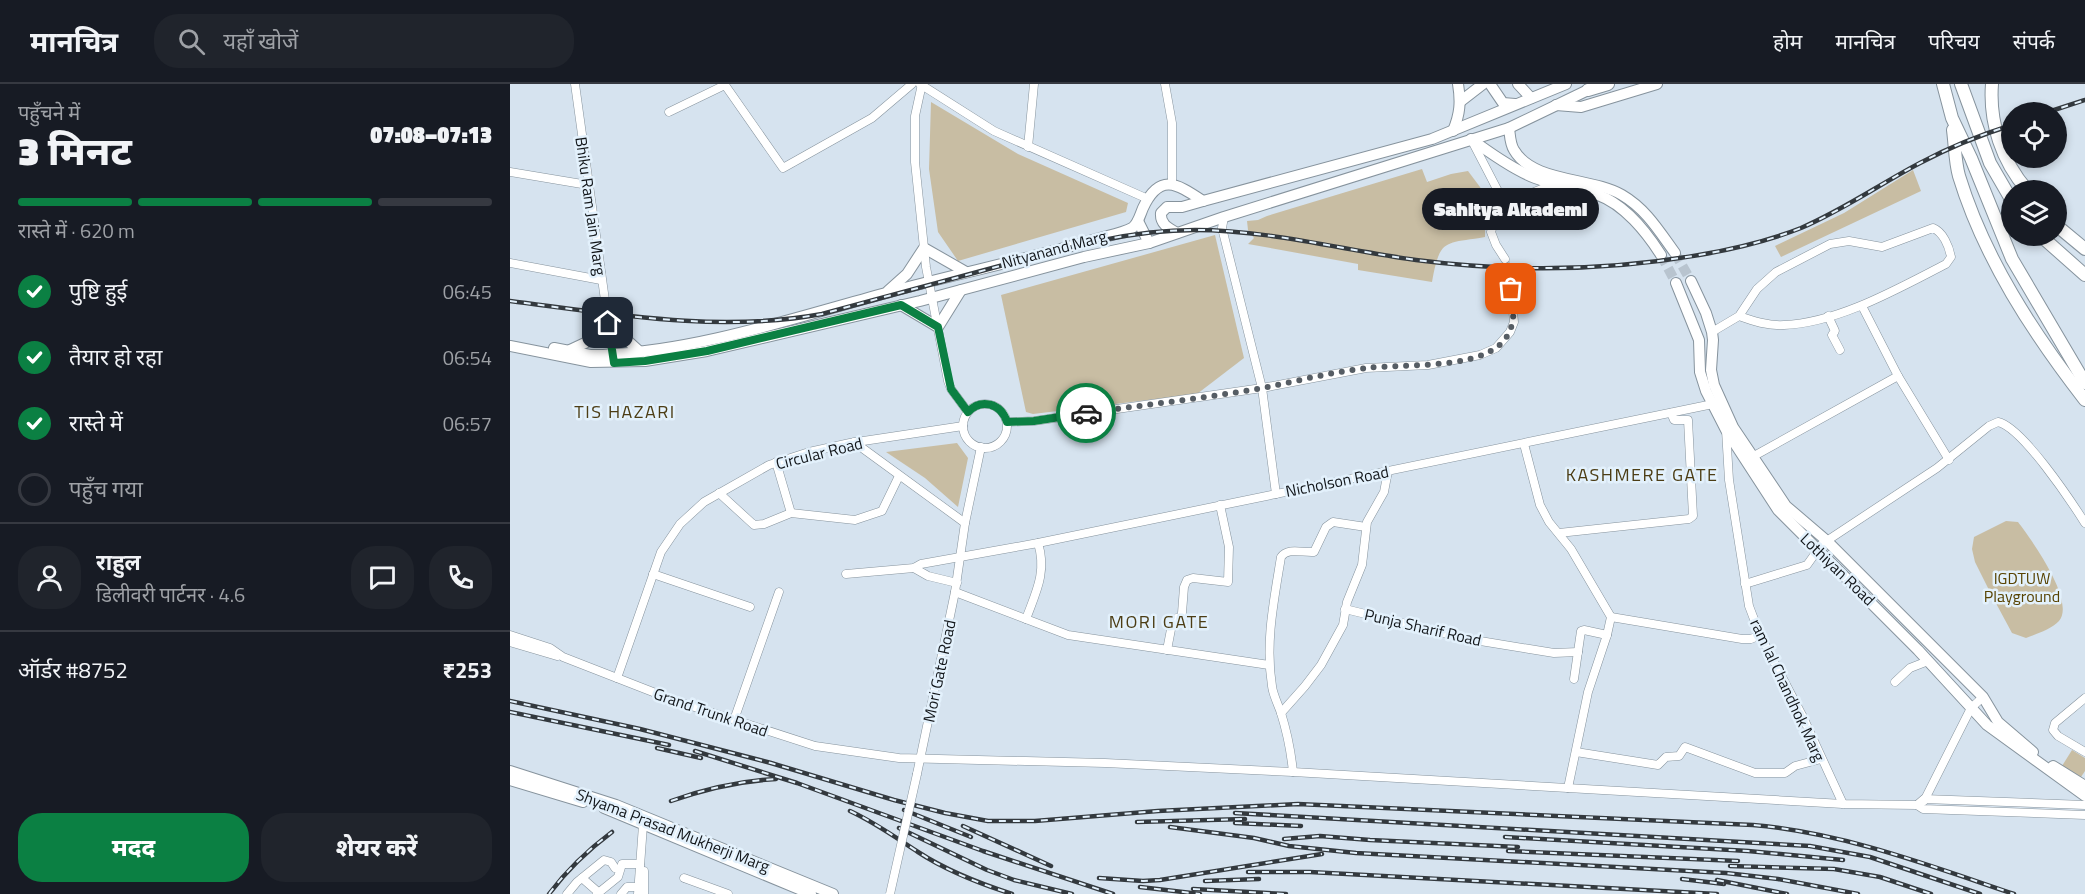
<!DOCTYPE html>
<html lang="hi">
<head>
<meta charset="utf-8">
<style>
	:root { --surface:#171b24; --page:#20242c; --text:#f1f3f6; --muted:#9ea1a6; --line:#363941; --accent:#0b8043 }
	body { margin:0; font-family:"Titillium Web","Noto Sans Devanagari",sans-serif; background:var(--page); color:var(--text); height:100vh; display:flex; flex-direction:column; font-size:22px; white-space:nowrap }
	* { box-sizing:border-box; margin:0 }
	p { font-size:20px; color:var(--muted) }
	.icon { flex:none; width:33px; height:33px; fill:none; stroke:currentColor; stroke-width:2; stroke-linecap:round; stroke-linejoin:round }
	.map { position:relative; flex:1; overflow:hidden }
	.sheet { display:flex; flex-direction:column; background:var(--surface); width:510px }
	.sheet>* { flex:none }
	.controls { position:absolute; left:1491px; top:18px; display:grid; gap:12px }
	.controls a { display:grid; place-items:center; width:66px; height:66px; border-radius:50%; background:var(--surface); box-shadow:0 3px 9px #0003; font-size:30px }
	.pin { position:absolute; display:grid; place-items:center; width:51px; height:51px; color:#fff; margin:-26px; border-radius:12px; box-shadow:0 3px 9px #0006 }
	.courier { position:absolute; display:grid; place-items:center; width:60px; height:60px; margin:-30px; border:4px solid #0b8043; border-radius:50%; background:#fff; color:#222; box-shadow:0 2px 8px #0007 }
	.bubble { position:absolute; height:42px; border-radius:21px; background:var(--surface); box-shadow:0 3px 9px #0003; font-size:20px; font-weight:800; line-height:42px; text-align:center }
	.head em { font-style:normal; font-weight:800 }
	.head div { display:flex; flex-direction:column-reverse }
	.head { display:flex; align-items:center; justify-content:space-between; height:102px; padding:0 18px }
	h1 { font-size:39px; font-weight:800; line-height:45px }
	.bar { display:grid; grid-template-columns:repeat(4,1fr); gap:9px 6px; align-content:center; height:72px; padding:0 18px }
	.bar i { height:8px; border-radius:4px; background:var(--line) }
	.bar .selected { background:var(--accent) }
	.bar p { grid-column:span 4 }
	.line { display:flex; align-items:center; gap:15px; padding:0 18px; border-top:2px solid var(--line) }
	.line div { flex:1 }
	.round { display:grid; place-items:center; flex:none; width:63px; height:63px; border-radius:24px; background:var(--page) }
	ol { padding:0 18px; list-style:none }
	li { display:flex; align-items:center; gap:18px; height:66px }
	li p { margin-inline-start:auto }
	li .icon { padding:6px; border-radius:50%; background:var(--accent); color:#fff; stroke-width:4 }
	li:last-child { color:var(--muted) }
	li i { width:33px; height:33px; border:3px solid var(--line); border-radius:50% }
	.action { display:flex; gap:12px; margin-top:auto; padding:12px 18px }
	.action a { flex:1; height:69px; border-radius:24px; background:var(--accent); color:#fff; font-size:24px; font-weight:800; line-height:69px; text-align:center }
	.action a+a { background:var(--page); color:var(--text) }
	header { display:flex; align-items:center; gap:36px; box-sizing:border-box; height:84px; padding:0 30px; background:var(--surface); border-bottom:2px solid var(--line) }
	header strong { font-size:28px }
	nav { display:flex; gap:33px; margin-inline-start:auto; font-size:21px }
	.search { width:420px; height:54px; background:var(--page); display:flex; align-items:center; gap:15px; box-sizing:border-box; padding:0 21px; border-radius:24px; color:var(--muted); font-size:22px }
	main { display:flex; flex:1; min-height:0 }
	.map>svg:first-child { display:block }
	.green { fill:#c8bda3 }
	.lines { fill:none; stroke-linecap:round; stroke-linejoin:round }
	.minor-tunnel { stroke:#b8c4cf; stroke-width:8; stroke-dasharray:8 4; stroke-linecap:butt }
	.major-tunnel { stroke:#b8c4cf; stroke-width:10; stroke-dasharray:10 5; stroke-linecap:butt }
	.minor-casing { stroke:#86939d; stroke-width:9 }
	.major-casing { stroke:#86939d; stroke-width:12 }
	.highway-casing { stroke:#86939d; stroke-width:14 }
	.minor { stroke:#fff; stroke-width:8 }
	.major { stroke:#fff; stroke-width:10 }
	.highway { stroke:#fff; stroke-width:12 }
	.rail-casing { stroke:#33393e; stroke-width:4.5 }
	.rail { stroke:#e3f1fc; stroke-width:2; stroke-dasharray:7; stroke-linecap:butt }
	.minor-bridge-casing { stroke:#86939d; stroke-width:9; stroke-linecap:butt }
	.minor-bridge { stroke:#fff; stroke-width:8 }
	.done { stroke:#565d64; stroke-width:6; stroke-dasharray:0 10.8 }
	.route { stroke:#0b8043; stroke-width:8 }
	.labels { text-anchor:middle; dominant-baseline:central; stroke-width:5; stroke-linejoin:round; paint-order:stroke }
	.street-label { font-size:16px; fill:#111519; stroke:#e3f1fc }
	.park-label { font-size:16px; fill:#584302; stroke:#e3f1fc }
	.neighbourhood-label { font-size:18px; letter-spacing:1.5px; fill:#4c3d15; stroke:#e3f1fc }
</style>
</head>
<body>
<header>
<strong>मानचित्र</strong>
<div class="search"><svg class="icon" aria-label="search" viewBox="0 0 24 24"><circle cx="10" cy="10" r="6"/><path d="M15 15l6 6"/></svg>यहाँ खोजें</div>
<nav><a>होम</a><a>मानचित्र</a><a>परिचय</a><a>संपर्क</a></nav>
</header>
<main>
<section class="sheet">
<div class="head"><div><h1>3 मिनट</h1><p>पहुँचने में</p></div><em>07:08–07:13</em></div>
<div class="bar"><i class="selected"></i><i class="selected"></i><i class="selected"></i><i></i><p>रास्ते में · 620 m</p></div>
<ol>
<li><svg class="icon" aria-label="check" viewBox="0 0 24 24"><path d="M5 12l5 5 9-10"/></svg>पुष्टि हुई<p>06:45</p></li>
<li><svg class="icon" aria-label="check" viewBox="0 0 24 24"><path d="M5 12l5 5 9-10"/></svg>तैयार हो रहा<p>06:54</p></li>
<li><svg class="icon" aria-label="check" viewBox="0 0 24 24"><path d="M5 12l5 5 9-10"/></svg>रास्ते में<p>06:57</p></li>
<li><i></i>पहुँच गया</li>
</ol>
<div class="line" style="height:108px"><a class="round"><svg class="icon" aria-label="person" viewBox="0 0 24 24"><circle cx="12" cy="8" r="4"/><path d="M4 21q1-7 8-7t8 7"/></svg></a><div><b>राहुल</b><p>डिलीवरी पार्टनर · 4.6</p></div><a class="round"><svg class="icon" aria-label="chat" viewBox="0 0 24 24"><path d="M4 5h16v11H9l-5 4z"/></svg></a><a class="round"><svg class="icon" aria-label="phone" viewBox="0 0 24 24"><path d="M5 4h4l2 5-3 2q2 4 5 5l2-3 5 2v4C11 20 4 13 5 4z"/></svg></a></div>
<div class="line" style="height:78px"><div>ऑर्डर #8752</div><b>₹253</b></div>
<div class="action"><a>मदद</a><a>शेयर करें</a></div>
</section>
<div class="map">
<svg width="1575" height="810" viewBox="0 0 1575 810">
	<rect width="100%" height="100%" fill="#d6e3ef"/>
	<!-- green -->
	<g class="green">
		<path d="M421,18L508,70L618,119L616,128L448,177L428,148L419,85Z"/>
		<path d="M912,85L917,98L941,90L958,87L970,103L980,122L975,135V153C934,160 930,154 922,198L848,186V180L738,160L744,154L738,146L737,137L748,136L757,132Z"/>
		<path d="M1403,86L1411,107L1271,173L1265,162L1334,129Z"/>
		<path d="M705,151L734,274L687,310L523,330L516,328L491,211Z"/>
		<path d="M447,359L458,374L448,423L415,394L376,368Z"/>
		<path d="M1496,437L1508,438C1521,455 1566,517 1549,537C1542,545 1526,550 1516,554L1502,549L1481,510L1465,478L1462,465L1464,453Z"/>
		<path d="M1562,666L1575,674V687L1571,693L1552,682Z"/>
	</g>
	<g class="lines">
		<!-- minor-tunnel -->
		<path class="minor-tunnel" d="M995,175L1001,205"/>
		<!-- major-tunnel -->
		<g class="major-tunnel">
			<path d="M1165,169L1181,197"/>
			<path d="M1151,171L1166,199"/>
		</g>
		<!-- minor casing -->
		<g class="minor-casing">
			<g id="minor">
				<path d="M65,0L103,274"/>
				<path d="M410,0L484,47L638,115"/>
				<path d="M412,0L405,32V78L416,183L438,297L441,305L458,328"/>
				<path d="M655,0L662,39V100"/>
				<path d="M159,28L215,1L273,84L362,34L402,0"/>
				<path d="M962,57L988,107L989,122L981,148L986,161L995,175"/>
				<path d="M518,63L524,0"/>
				<path d="M0,88L78,101"/>
				<path d="M989,122L1044,100"/>
				<path d="M714,133L712,144L752,304L766,410"/>
				<path d="M0,179L91,196"/>
				<path d="M1352,222L1388,292L1439,376"/>
				<path d="M1318,232L1325,247L1322,251L1330,266"/>
				<path d="M1202,248L1229,232L1247,205L1266,188L1320,160L1339,157L1372,163L1423,144C1433,148 1439,162 1441,173L1436,180C1389,204 1328,239 1274,241C1258,242 1243,237 1229,232"/>
				<circle cx="475" cy="342" r="22"/>
				<path d="M497,338L524,337L752,304L856,284L918,281L970,271L986,264L1000,248L1004,238L1001,205"/>
				<path d="M1216,346L1219,396L1239,522L1250,551L1292,631L1333,720"/>
				<path d="M344,358L455,439"/>
				<path d="M1014,360L1030,421L1039,438L1061,465L1101,533L1097,551L1078,608L1058,704"/>
				<path d="M1244,372L1388,292"/>
				<path d="M266,378L281,429"/>
				<path d="M209,409L244,441L254,440L281,429L345,436L372,427L389,392"/>
				<path d="M1049,449L1179,435L1183,432L1178,336H1164L1161,329"/>
				<path d="M404,484L418,492L447,499"/>
				<path d="M143,490L240,523"/>
				<path d="M336,490L404,484L411,480L528,459L1203,320"/>
				<path d="M1235,500L1297,481L1312,460L1427,384L1479,342L1488,338C1512,343 1561,417 1575,439"/>
				<path d="M445,508L558,551L759,581"/>
				<path d="M835,525L958,555L1044,569L1068,568"/>
				<path d="M1101,533L1232,555H1241L1250,551"/>
				<path d="M516,535C526,508 537,488 528,459"/>
				<path d="M0,551L40,564L53,573L166,617L305,662L389,674L595,679L783,688L1333,720L1407,721L1413,725L1575,731"/>
				<path d="M0,558L47,572"/>
				<path d="M657,566L663,535L671,533L672,529L674,503L677,496L683,494L718,498L719,463L710,421"/>
				<path d="M107,594L151,468L170,440L194,418L259,381L299,368L340,359L453,342"/>
				<path d="M1064,595L1071,547L1074,546L1097,551"/>
				<path d="M1385,598L1400,584L1418,577"/>
				<path d="M1575,614L1545,639L1543,646L1548,652L1575,668"/>
				<path d="M771,629L795,602L811,581L833,541L837,518L852,481L857,438L874,408L878,387"/>
				<path d="M224,636L269,508"/>
				<path d="M1066,668L1148,681L1156,673L1169,672L1175,663L1245,689H1275L1285,682L1311,675"/>
				<path d="M783,688C781,668 777,648 771,629C768,620 763,611 762,602C755,559 764,516 771,473C778,463 793,469 804,468L816,443L823,438L856,443"/>
				<path d="M407,690L445,508L455,439L471,363"/>
				<path d="M1414,717L1461,624L1473,613"/>
				<path d="M1407,721L1414,715L1575,721"/>
				<path d="M134,787V810"/>
				<path d="M72,794L88,808"/>
				<path d="M174,794L218,810"/>
				<path d="M57,810L67,798L94,776L101,778L105,784"/>
				<path d="M87,810L108,793L112,780H130"/>
				<path d="M111,810L117,803H133"/>
				<path d="M128,810L133,741L136,737"/>
			</g>
		</g>
		<!-- major casing -->
		<g class="major-casing">
			<g id="major">
				<path d="M980,0L993,19L1005,20"/>
				<path d="M1008,0L1021,14"/>
				<path d="M951,17L973,0"/>
				<path d="M1046,21L1071,23L1147,0"/>
				<path d="M999,44C1000,51 1000,60 1004,66C1023,99 1081,93 1112,111C1136,125 1149,147 1165,169"/>
				<path d="M943,47C950,30 951,18 948,0"/>
				<path d="M961,55C980,69 1004,86 1025,94C1046,102 1068,103 1088,111C1114,120 1137,149 1151,171"/>
				<path d="M628,137L639,159"/>
				<path d="M667,149C658,144 650,140 651,129L657,123H672L693,117L922,55L1056,0"/>
				<path d="M1181,197L1196,229L1202,248L1203,256L1201,286L1204,301L1223,343L1276,422L1317,457L1473,613L1488,638L1523,668"/>
				<path d="M1166,199L1189,256L1190,288L1196,307L1216,346L1268,426L1408,566L1477,641L1575,712"/>
				<path d="M378,207L397,190L414,164L456,188"/>
				<path d="M391,221L428,243L451,206"/>
				<path d="M0,262L81,278L135,277L197,267L410,217L574,173L639,159L714,133L999,44L1078,6"/>
				<path d="M44,264L80,271H93C190,266 283,234 376,209C445,190 515,176 583,156C595,152 611,150 622,144C628,140 630,131 633,124C650,88 667,100 693,117"/>
				<path d="M60,266L75,259L98,239L130,268"/>
				<path d="M1543,682L1575,702"/>
				<path d="M0,687L106,721L323,810"/>
				<path d="M0,696L73,718"/>
				<path d="M94,724L301,810"/>
			</g>
		</g>
		<!-- highway casing -->
		<g class="highway-casing">
			<g id="highway">
				<path d="M1433,0L1442,34L1461,74L1502,175L1575,299"/>
				<path d="M1451,0L1480,79L1502,117"/>
				<path d="M1482,0C1479,39 1492,77 1517,106"/>
				<path d="M1078,6L1098,0"/>
				<path d="M1443,46C1445,61 1445,78 1449,92C1474,174 1523,249 1575,316"/>
				<path d="M1546,141L1575,165"/>
				<path d="M1531,152L1575,191"/>
			</g>
		</g>
		<!-- minor -->
		<use href="#minor" class="minor"/>
		<!-- major -->
		<use href="#major" class="major"/>
		<!-- highway -->
		<use href="#highway" class="highway"/>
		<!-- rail casing -->
		<g class="rail-casing">
			<g id="rail">
				<path d="M1538,28L1575,16"/>
				<path d="M0,217C102,230 209,249 312,230C373,213 435,197 497,180C559,163 620,146 685,146C759,146 833,166 906,176C999,188 1096,187 1189,171C1224,165 1258,157 1291,144C1333,126 1370,100 1410,79C1440,63 1470,51 1502,41"/>
				<path d="M0,617L130,645L261,679L384,716L435,729L478,737H525L648,727L788,720L1243,741C1334,749 1418,781 1504,810"/>
				<path d="M0,628L159,661"/>
				<path d="M147,664L191,674"/>
				<path d="M185,667L287,699L473,767L603,810"/>
				<path d="M161,717C195,705 229,697 266,695"/>
				<path d="M394,726L461,753"/>
				<path d="M340,727C364,738 385,753 408,768C437,787 468,799 502,810"/>
				<path d="M725,729L1300,762L1360,773L1470,810"/>
				<path d="M627,738L735,735"/>
				<path d="M725,739L791,742"/>
				<path d="M453,742L541,782"/>
				<path d="M660,743L744,754L779,762L846,769L1216,789L1268,795L1348,810"/>
				<path d="M389,744L477,786L504,796L562,810"/>
				<path d="M995,753L1238,767L1333,776"/>
				<path d="M774,755L810,752L860,756L1008,763"/>
				<path d="M998,767L1228,777"/>
				<path d="M1220,782L1324,785L1370,793L1421,810"/>
				<path d="M738,788H800L1207,810"/>
				<path d="M589,794L633,797L650,796L812,770"/>
				<path d="M1172,795L1214,800"/>
				<path d="M1207,796L1277,810"/>
				<path d="M695,797L749,795"/>
				<path d="M630,803L690,810"/>
				<path d="M683,805L776,810"/>
				<path d="M39,810C57,786 78,766 102,748"/>
			</g>
		</g>
		<!-- rail -->
		<use href="#rail" class="rail"/>
		<!-- minor-bridge casing -->
		<g class="minor-bridge-casing">
			<path id="minor-bridge" d="M380,810L407,690"/>
		</g>
		<!-- minor-bridge -->
		<use href="#minor-bridge" class="minor-bridge"/>
	</g>
	<g class="lines">
		<!-- done -->
		<path class="done" d="M576,329C635,321 694,314 753,304C787,297 822,288 857,284C892,280 958,285 987,263C1006,249 1005,227 1001,205"/>
		<!-- route -->
		<path class="route" d="M98,239L104,279L135,277L197,267L391,221L428,243L441,305L458,328C471,314 491,319 497,338L524,337L576,329"/>
	</g>
	<g class="labels">
		<!-- street labels -->
		<g class="street-label">
			<text transform="translate(81 122) rotate(82)">Bhiku Ram Jain Marg</text>
			<text transform="translate(544 165) rotate(-15)">Nityanand Marg</text>
			<text transform="translate(309 369) rotate(-14)">Circular Road</text>
			<text transform="translate(827 397) rotate(-11)">Nicholson Road</text>
			<text transform="translate(1328 485) rotate(44)">Lothiyan Road</text>
			<text transform="translate(913 543) rotate(13)">Punja Sharif Road</text>
			<text transform="translate(429 587) rotate(-78)">Mori Gate Road</text>
			<text transform="translate(1278 606) rotate(65)">ram lal Chandhok Marg</text>
			<text transform="translate(201 628) rotate(19)">Grand Trunk Road</text>
			<text transform="translate(163 746) rotate(21)">Shyama Prasad Mukherji Marg</text>
		</g>
		<!-- park labels -->
		<g class="park-label">
			<text x="1512" y="494">IGDTUW<tspan x="1512" dy="18">Playground</tspan></text>
		</g>
		<!-- neighbourhood labels -->
		<g class="neighbourhood-label">
			<text x="115" y="327">TIS HAZARI</text>
			<text x="1132" y="390">KASHMERE GATE</text>
			<text x="649" y="537">MORI GATE</text>
		</g>
	</g>
</svg>
<div class="controls">
<a><svg class="icon" aria-label="locate" viewBox="0 0 24 24"><circle cx="12" cy="12" r="6"/><path d="M12 2v4M12 18v4M2 12h4M18 12h4"/></svg></a>
<a><svg class="icon" aria-label="layers" viewBox="0 0 24 24"><path d="M12 4l9 5-9 5-9-5zM3 14l9 5 9-5"/></svg></a>
</div>
<div class="pin" style="left:1001px;top:205px;background:#ea580c"><svg class="icon" aria-label="bag" viewBox="0 0 24 24"><path d="M5 8h14l-1 12H6zM9 8a3 3 0 0 1 6 0"/></svg></div>
<div class="pin" style="left:98px;top:239px;background:#1f2937"><svg class="icon" aria-label="home" viewBox="0 0 24 24"><path d="M3 11l9-7 9 7M6 9v11h12V9"/></svg></div>
<div class="courier" style="left:576px;top:329px"><svg class="icon" aria-label="car" viewBox="0 0 24 24"><path d="M5 17H2v-5l4-1 3-4h7l3 4 3 1v5h-3M9 17h6M6 11h13"/><circle cx="7" cy="17" r="2"/><circle cx="17" cy="17" r="2"/></svg></div>
<div class="bubble" style="left:912px;top:104px;width:177px">Sahitya Akademi</div>
</div>
</main>
</body>
</html>
